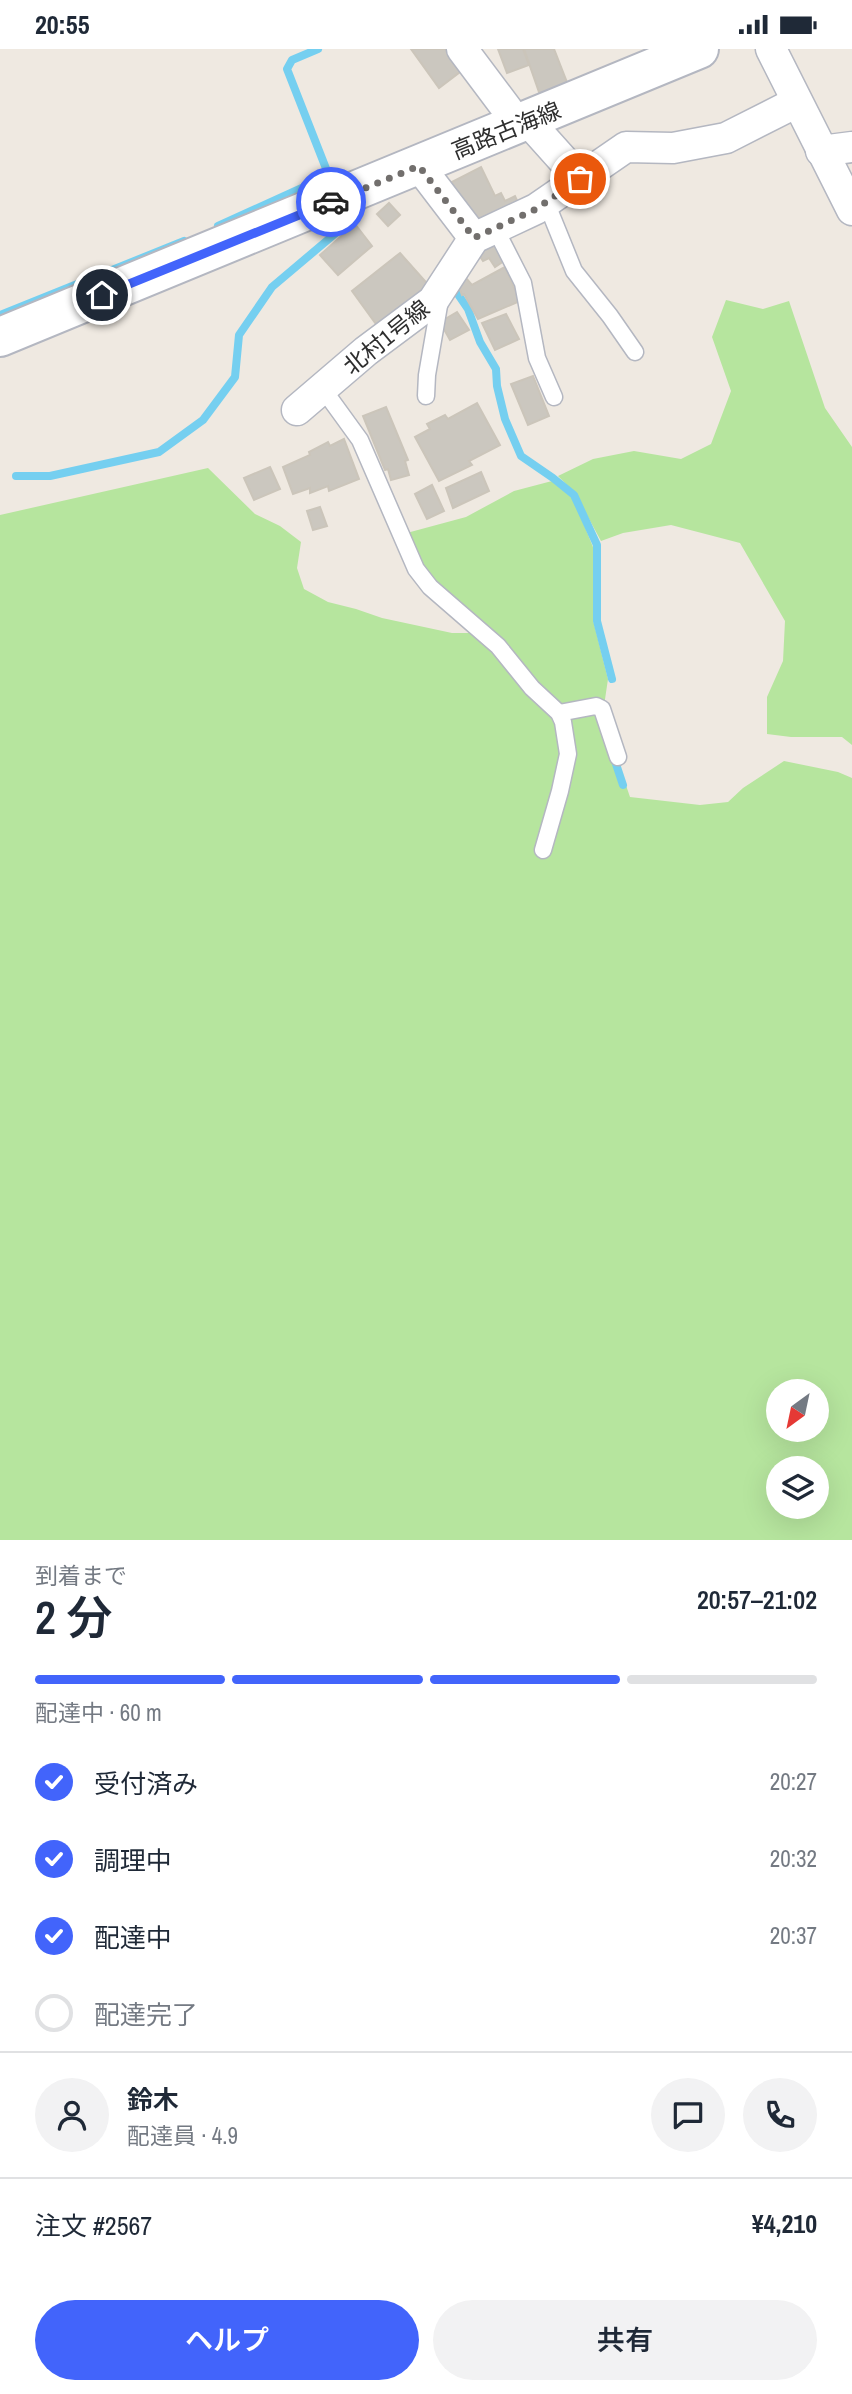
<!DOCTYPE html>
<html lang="ja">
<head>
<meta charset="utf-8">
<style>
	:root { --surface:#fff; --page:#f2f2f3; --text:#1f2937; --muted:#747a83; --line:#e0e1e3; --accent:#4264fb }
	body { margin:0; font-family:"Archivo Narrow","Noto Sans JP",sans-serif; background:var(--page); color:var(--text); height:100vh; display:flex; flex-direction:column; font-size:26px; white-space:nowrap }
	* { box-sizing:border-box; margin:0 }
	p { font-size:23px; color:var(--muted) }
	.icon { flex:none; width:38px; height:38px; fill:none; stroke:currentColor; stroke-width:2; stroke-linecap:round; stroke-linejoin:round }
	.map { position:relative; height:1491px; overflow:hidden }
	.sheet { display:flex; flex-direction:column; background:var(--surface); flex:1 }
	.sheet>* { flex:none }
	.needle { width:46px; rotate:213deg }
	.buttons { position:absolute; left:766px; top:1330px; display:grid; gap:14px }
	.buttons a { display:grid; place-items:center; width:63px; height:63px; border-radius:50%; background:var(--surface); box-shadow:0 7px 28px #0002; font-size:35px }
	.pin { position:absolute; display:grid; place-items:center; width:60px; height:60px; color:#fff; margin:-30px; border:4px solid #fff; border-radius:50%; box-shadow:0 2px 7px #0007 }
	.courier { position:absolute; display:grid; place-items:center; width:70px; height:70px; margin:-35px; border:5px solid #4264fb; border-radius:50%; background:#fff; color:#222; box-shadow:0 2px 9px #0007 }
	.headline em { font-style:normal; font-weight:600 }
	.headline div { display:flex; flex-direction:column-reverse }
	.headline { display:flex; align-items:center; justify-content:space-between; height:119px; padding:0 35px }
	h1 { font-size:46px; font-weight:600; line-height:52px }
	.bar { display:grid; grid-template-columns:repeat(4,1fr); gap:10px 7px; align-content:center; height:84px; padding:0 35px }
	.bar i { height:9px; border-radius:5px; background:var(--line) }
	.bar .current { background:var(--accent) }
	.bar p { grid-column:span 4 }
	.line { display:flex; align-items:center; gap:18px; padding:0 35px; border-top:2px solid var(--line) }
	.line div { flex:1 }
	.round { display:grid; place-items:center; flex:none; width:74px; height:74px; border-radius:37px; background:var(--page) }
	ol { padding:0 35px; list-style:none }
	li { display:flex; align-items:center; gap:21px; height:77px }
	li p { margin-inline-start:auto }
	li .icon { padding:7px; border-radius:50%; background:var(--accent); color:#fff; stroke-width:4 }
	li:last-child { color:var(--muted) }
	li i { width:38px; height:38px; border:4px solid var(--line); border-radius:50% }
	.button { display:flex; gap:14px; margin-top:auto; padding:14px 35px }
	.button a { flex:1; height:80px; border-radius:42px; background:var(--accent); color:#fff; font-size:28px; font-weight:600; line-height:80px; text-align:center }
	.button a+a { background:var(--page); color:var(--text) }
	.status { display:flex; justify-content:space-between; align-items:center; height:49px; padding:0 35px; background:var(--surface); direction:ltr }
	.status svg { height:19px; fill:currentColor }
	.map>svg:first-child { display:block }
	.green { fill:#b6e59e; fill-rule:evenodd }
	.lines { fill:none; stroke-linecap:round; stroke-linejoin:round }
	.stream { stroke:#75cff0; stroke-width:8 }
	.building { fill:#cbc7bf; stroke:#cbc5ba; stroke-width:2 }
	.lane-casing { stroke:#b4b7c1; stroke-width:19 }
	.street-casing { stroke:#b4b7c1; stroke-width:33 }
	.secondary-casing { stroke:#b4b7c1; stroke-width:42 }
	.lane { stroke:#fff; stroke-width:16 }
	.street { stroke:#fff; stroke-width:30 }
	.secondary { stroke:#fff; stroke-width:38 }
	.done { stroke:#726f6d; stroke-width:7; stroke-dasharray:0 12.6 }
	.route { stroke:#4264fb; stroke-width:9 }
	.labels { text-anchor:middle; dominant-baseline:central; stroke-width:5; stroke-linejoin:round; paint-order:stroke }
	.street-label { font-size:23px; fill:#2e2e2e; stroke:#fff }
</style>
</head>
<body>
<div class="status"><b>20:55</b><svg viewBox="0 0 49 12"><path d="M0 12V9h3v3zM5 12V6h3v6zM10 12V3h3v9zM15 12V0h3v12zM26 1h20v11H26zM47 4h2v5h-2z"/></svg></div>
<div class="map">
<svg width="852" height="1491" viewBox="0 0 852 1491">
	<rect width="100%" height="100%" fill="#efe9e1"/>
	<!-- green -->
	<g class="green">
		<path d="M726,251L763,260L789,252L825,359L852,398V696L842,688H791L767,685V648L783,612L785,572L740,494L671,476L623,484L601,492L575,444L558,427L593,410L634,402L681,410L711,395L731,342L712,288Z"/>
		<path d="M208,419L255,465L280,477L301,493L297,519L304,540L328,553L356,560L382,569L452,584H481L558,669L563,744L565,667L601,663L630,748L700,756L728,753L743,739L784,712L838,723L852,729V1491H0V466ZM779,1342H817V1381H779ZM779,1419H817V1458H779Z"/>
		<path d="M552,432L573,449L593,498V571L608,630L604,657L564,662L428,530L403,485L466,468L514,442Z"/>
	</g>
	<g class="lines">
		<!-- stream -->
		<g class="stream">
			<path d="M218,177L326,128L327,122L287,20L292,11L318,0"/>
			<path d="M451,235L468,260L480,293L496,320L497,337L505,370L521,407L553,429L574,446L597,496V572L612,630"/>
			<path d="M0,266L184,192"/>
			<path d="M16,427H50L159,403L203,371L235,328L239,286L272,238L343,178"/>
			<path d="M613,706L623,736"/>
		</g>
	</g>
	<!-- building -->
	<g class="building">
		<path d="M411,0H450L464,20L439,39Z"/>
		<path d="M498,0H523L529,16L507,24Z"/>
		<path d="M524,0H554L568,36L540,46Z"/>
		<path d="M481,118L495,147L501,144L505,152L515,147L521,160L476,182L452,133Z"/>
		<path d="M389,154L400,166L388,177L377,165Z"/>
		<path d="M355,175L372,197L338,226L320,206Z"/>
		<path d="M493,190L504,212L495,218L489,209L483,212L475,200Z"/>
		<path d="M400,204L432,240L404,265L399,259L376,275L352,242Z"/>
		<path d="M505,218L520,252L478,270L464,245L462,246L458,235L466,229L472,236Z"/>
		<path d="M457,263L469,281L450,291L440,273Z"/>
		<path d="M506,265L519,290L495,301L482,274Z"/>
		<path d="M533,327L549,367L528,376L511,335Z"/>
		<path d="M477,354L500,396L469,412L472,416L439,432L415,388L430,380L427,375L445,366L448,370Z"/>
		<path d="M386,358L408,411L405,412L409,426L391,431L388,420L385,421L363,367Z"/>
		<path d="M344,390L359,430L329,442L328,437L310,444V439L293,445L283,418L310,406L309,403L328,393L330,397Z"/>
		<path d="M270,418L280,440L254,451L244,429Z"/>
		<path d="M481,423L489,442L453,459L446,439Z"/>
		<path d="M432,436L444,462L427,470L415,445Z"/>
		<path d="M320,458L327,477L313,481L307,462Z"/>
	</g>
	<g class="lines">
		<!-- lane casing -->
		<g class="lane-casing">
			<g id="lane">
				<path d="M546,153L574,222L610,267L635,303"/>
				<path d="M495,179L523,234L537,309L554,348"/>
				<path d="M323,340L360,391L416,520L430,538L498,597L532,639L559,664L563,673L568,705L560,742L543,801"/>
				<path d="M426,347L427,326L441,245"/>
				<path d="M559,664L596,657L602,660L618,708"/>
			</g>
		</g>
		<!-- street casing -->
		<g class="street-casing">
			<g id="street">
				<path d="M462,0L519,76"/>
				<path d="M771,0L852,161"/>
				<path d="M528,72L580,130"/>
				<path d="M821,102L852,98"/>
				<path d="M419,117L474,189"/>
				<path d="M297,361L366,302L433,252L474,189L536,160L626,98L673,99L726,89L797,53"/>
			</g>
		</g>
		<!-- secondary casing -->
		<g class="secondary-casing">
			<path id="secondary" d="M0,288L699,0"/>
		</g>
		<!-- lane -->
		<use href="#lane" class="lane"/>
		<!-- street -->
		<use href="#street" class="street"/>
		<!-- secondary -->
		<use href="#secondary" class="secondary"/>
	</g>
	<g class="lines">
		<!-- done -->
		<path class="done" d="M331,153L419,117L474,189L536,160L580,130"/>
		<!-- route -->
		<path class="route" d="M102,246L331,153"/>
	</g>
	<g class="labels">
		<!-- street labels -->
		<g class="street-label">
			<text transform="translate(506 81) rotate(-22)">高路古海線</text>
			<text transform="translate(386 288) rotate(-39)">北村1号線</text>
		</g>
	</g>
</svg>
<div class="buttons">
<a><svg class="needle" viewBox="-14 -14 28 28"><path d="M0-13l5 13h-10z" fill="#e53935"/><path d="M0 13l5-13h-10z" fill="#747a83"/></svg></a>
<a><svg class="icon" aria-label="layers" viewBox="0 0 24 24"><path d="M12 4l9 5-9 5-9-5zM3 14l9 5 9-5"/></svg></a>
</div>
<div class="pin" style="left:580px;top:130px;background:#ea580c"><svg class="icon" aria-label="bag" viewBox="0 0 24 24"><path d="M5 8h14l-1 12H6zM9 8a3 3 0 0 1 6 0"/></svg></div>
<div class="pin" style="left:102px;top:246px;background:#1f2937"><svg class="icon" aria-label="home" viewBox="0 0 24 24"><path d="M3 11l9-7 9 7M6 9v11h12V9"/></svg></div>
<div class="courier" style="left:331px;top:153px"><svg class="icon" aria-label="car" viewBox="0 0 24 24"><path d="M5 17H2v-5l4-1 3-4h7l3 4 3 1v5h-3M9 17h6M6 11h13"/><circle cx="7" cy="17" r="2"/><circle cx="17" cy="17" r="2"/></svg></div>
</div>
<section class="sheet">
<div class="headline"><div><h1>2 分</h1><p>到着まで</p></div><em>20:57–21:02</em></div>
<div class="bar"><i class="current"></i><i class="current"></i><i class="current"></i><i></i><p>配達中 · 60 m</p></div>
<ol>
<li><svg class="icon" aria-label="check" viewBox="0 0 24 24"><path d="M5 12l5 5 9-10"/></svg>受付済み<p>20:27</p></li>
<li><svg class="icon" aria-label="check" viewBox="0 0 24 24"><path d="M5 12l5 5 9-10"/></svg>調理中<p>20:32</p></li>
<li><svg class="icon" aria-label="check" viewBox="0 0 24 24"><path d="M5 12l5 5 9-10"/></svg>配達中<p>20:37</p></li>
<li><i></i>配達完了</li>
</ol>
<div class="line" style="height:126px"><a class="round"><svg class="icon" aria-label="person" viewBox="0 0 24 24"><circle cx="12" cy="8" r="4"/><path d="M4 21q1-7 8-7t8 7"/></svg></a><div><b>鈴木</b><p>配達員 · 4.9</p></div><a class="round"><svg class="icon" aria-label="chat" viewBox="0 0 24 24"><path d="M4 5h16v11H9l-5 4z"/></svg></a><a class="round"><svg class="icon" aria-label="phone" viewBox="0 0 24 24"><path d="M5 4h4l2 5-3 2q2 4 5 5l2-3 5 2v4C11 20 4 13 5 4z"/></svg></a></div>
<div class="line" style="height:91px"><div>注文 #2567</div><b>¥4,210</b></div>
<div class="button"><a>ヘルプ</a><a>共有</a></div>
</section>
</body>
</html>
